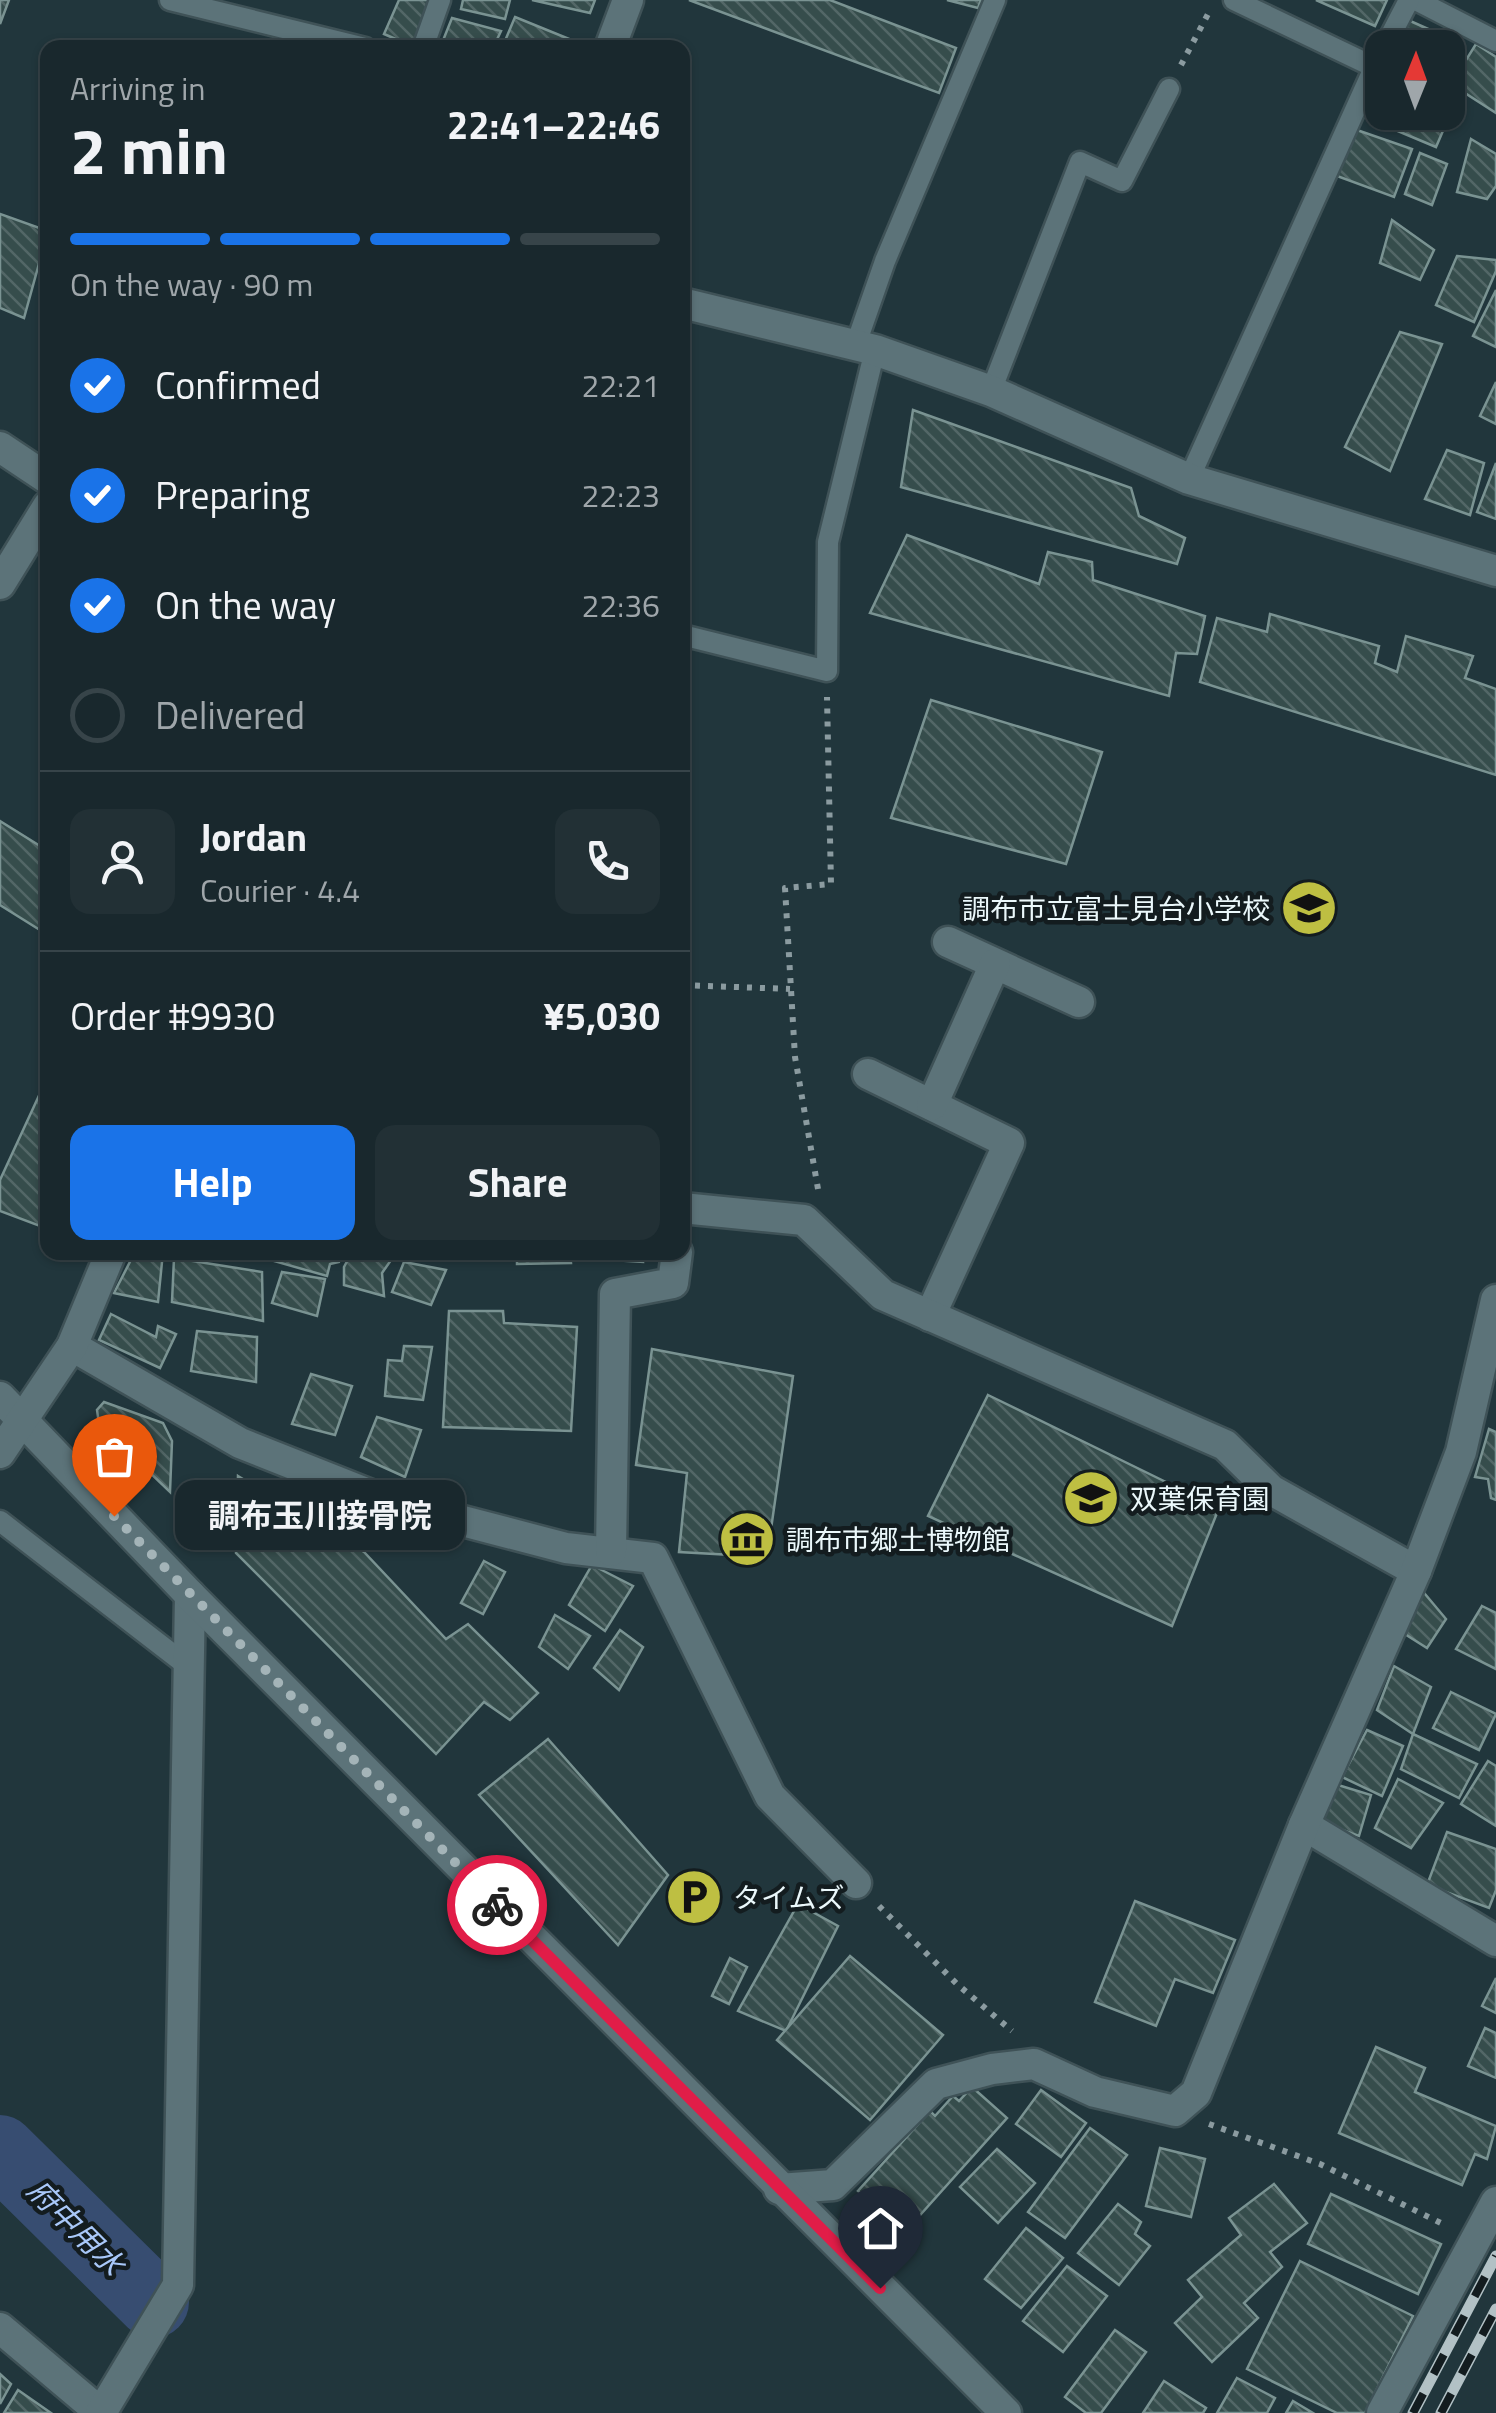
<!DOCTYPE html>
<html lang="en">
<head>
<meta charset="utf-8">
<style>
	:root { --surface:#19282d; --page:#223035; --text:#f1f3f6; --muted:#9fa6aa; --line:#374449; --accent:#1a73e8 }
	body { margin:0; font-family:"Titillium Web","Noto Sans JP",sans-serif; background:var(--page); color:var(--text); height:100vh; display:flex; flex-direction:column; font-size:38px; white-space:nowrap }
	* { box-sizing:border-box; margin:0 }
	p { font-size:32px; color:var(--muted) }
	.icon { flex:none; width:55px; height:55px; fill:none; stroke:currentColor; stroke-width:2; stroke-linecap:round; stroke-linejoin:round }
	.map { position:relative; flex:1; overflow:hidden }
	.details { position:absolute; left:40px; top:40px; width:650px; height:1220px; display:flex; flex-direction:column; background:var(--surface); border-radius:20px; box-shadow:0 2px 8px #0004,0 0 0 2px var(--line) }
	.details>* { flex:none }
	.needle { width:65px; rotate:1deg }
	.tools { position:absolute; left:1365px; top:30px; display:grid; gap:20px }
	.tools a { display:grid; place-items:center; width:100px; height:100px; border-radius:20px; background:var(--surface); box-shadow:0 2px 8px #0004,0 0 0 2px var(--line); font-size:50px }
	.pin { position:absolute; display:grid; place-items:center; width:85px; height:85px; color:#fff; margin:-102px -42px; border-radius:50% 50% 50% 0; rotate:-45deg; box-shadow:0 0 10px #0007 }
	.pin .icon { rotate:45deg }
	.courier { position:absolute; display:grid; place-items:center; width:100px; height:100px; margin:-50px; border:8px solid #e11d48; border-radius:50%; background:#fff; color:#222; box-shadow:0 2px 12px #0007 }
	.bubble { position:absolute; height:70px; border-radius:20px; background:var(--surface); box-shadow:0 2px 8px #0004,0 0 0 2px var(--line); font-size:32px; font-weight:700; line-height:70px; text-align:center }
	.summary em { font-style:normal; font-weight:700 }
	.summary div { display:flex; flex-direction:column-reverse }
	.summary { display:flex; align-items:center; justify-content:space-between; height:170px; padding:0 30px }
	h1 { font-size:65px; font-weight:700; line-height:75px }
	.bar { display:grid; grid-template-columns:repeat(4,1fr); gap:15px 10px; align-content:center; height:120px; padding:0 30px }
	.bar i { height:12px; border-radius:8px; background:var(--line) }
	.bar .selected { background:var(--accent) }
	.bar p { grid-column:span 4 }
	.line { display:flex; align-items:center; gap:25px; padding:0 30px; border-top:2px solid var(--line) }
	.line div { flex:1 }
	.round { display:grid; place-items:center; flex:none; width:105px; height:105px; border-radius:20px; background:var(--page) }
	ol { padding:0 30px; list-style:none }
	li { display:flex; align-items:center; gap:30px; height:110px }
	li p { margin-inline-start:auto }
	li .icon { padding:10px; border-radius:50%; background:var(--accent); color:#fff; stroke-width:4 }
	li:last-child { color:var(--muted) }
	li i { width:55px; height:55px; border:5px solid var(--line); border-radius:50% }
	.button { display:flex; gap:20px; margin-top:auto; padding:20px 30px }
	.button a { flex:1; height:115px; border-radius:20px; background:var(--accent); color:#fff; font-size:40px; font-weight:700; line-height:115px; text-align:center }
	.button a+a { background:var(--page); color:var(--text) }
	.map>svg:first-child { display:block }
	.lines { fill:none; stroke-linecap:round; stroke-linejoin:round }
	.river { stroke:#374d71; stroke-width:72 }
	.building { fill:url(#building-back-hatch); stroke:#7a9392; stroke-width:2.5 }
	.lane-casing { stroke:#3f5257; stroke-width:25 }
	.street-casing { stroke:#3f5257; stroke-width:35 }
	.secondary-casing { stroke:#3f5257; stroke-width:35 }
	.path { stroke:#8b9ba0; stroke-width:6; stroke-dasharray:5 8; stroke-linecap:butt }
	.lane { stroke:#5c7379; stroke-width:20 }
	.street { stroke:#5c7379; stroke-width:30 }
	.secondary { stroke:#5c7379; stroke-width:30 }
	.rail-casing { stroke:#b2c1c5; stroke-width:11 }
	.rail { stroke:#131c1f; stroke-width:8; stroke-dasharray:22; stroke-linecap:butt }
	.done { stroke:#a4b4b8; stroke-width:10; stroke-dasharray:0 18 }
	.route { stroke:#e11d48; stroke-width:12 }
	.labels { text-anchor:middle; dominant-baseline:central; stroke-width:9; stroke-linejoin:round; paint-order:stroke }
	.poi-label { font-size:28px; fill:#ebf8fb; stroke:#131c1f; text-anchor:start }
	.water-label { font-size:30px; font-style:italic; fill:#a9c8f9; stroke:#131c1f }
</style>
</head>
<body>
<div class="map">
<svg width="1496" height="2413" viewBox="0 0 1496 2413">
	<defs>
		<pattern id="building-back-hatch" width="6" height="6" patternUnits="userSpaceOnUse" patternTransform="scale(2.5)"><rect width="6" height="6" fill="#364d4c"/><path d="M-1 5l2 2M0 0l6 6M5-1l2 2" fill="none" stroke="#536767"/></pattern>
	</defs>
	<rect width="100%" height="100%" fill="#21363c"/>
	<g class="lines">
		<!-- river -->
		<path class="river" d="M0,2151L153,2302"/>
	</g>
	<!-- building -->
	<g class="building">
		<path d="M0,0H9L0,24Z"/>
		<path d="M399,0H431L412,46L384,34Z"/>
		<path d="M463,0H510L505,19L461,9Z"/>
		<path d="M532,0H595L590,13Z"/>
		<path d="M689,0H830L956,48L939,93Z"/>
		<path d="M947,0H981L978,8Z"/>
		<path d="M1316,0H1387L1375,26Z"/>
		<path d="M515,17L584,45L583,48H502Z"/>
		<path d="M452,18L501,31L493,48H440Z"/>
		<path d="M1408,20L1464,45L1448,82V48H1391Z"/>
		<path d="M1476,44L1496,57V113L1451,84Z"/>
		<path d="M1382,73V112H1448V100L1455,103L1436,147L1362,116Z"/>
		<path d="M1354,129L1412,149L1394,197L1337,176Z"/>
		<path d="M1471,139L1496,154V186L1487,199L1457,192Z"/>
		<path d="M1420,153L1447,164L1432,205L1405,194Z"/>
		<path d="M0,214L48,231L24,318L0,308Z"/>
		<path d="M1392,220L1434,250L1420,280L1380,263Z"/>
		<path d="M1457,256L1496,260V271L1474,322L1436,305Z"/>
		<path d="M1496,290V347L1473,336Z"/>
		<path d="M1400,332L1442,344L1390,471L1345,447Z"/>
		<path d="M1496,382V424L1480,416Z"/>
		<path d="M913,410L1131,488L1139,516L1185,538L1177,564L901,487Z"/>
		<path d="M1447,450L1484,463L1470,515L1425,499Z"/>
		<path d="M1496,463V519L1477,512Z"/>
		<path d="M907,535L1039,584L1048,552L1092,562L1093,580L1205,616L1197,654L1176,653L1169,696L870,613Z"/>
		<path d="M1270,614L1379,646L1375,663L1397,672L1406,636L1473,656L1465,678L1496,689V775L1200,682L1217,618L1267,632Z"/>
		<path d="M931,700L1102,752L1066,864L891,818Z"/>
		<path d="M0,821L48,851V935L0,905Z"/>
		<path d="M48,1076V1229L0,1211V1180Z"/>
		<path d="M163,1252L158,1302L114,1293L134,1254Z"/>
		<path d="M278,1252H342L339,1262L330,1264L327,1276L274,1261Z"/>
		<path d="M352,1252L396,1253L382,1273L384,1296L344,1285V1267Z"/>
		<path d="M505,1252V1258L458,1253V1252Z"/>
		<path d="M517,1252H570L571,1263L517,1264Z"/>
		<path d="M579,1252H642L643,1262L579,1258Z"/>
		<path d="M174,1258L262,1272L263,1321L172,1302Z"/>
		<path d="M404,1262L446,1270L431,1305L392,1292Z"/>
		<path d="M282,1272L325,1279L317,1316L272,1303Z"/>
		<path d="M449,1311H503L504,1323L577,1327L571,1431L443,1427Z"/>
		<path d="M111,1314L156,1337L158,1326L176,1334L160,1368L99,1340Z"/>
		<path d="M197,1331L257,1337L256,1382L191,1371Z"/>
		<path d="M404,1346L432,1347L423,1400L385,1396L388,1360L402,1361Z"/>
		<path d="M652,1349L793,1376L767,1557L679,1552L687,1473L636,1465Z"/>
		<path d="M311,1374L352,1386L335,1435L292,1424Z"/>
		<path d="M988,1395L1219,1508L1172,1626L928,1516Z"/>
		<path d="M104,1402L163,1423L172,1441L170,1492L99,1424L97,1410Z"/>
		<path d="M377,1417L421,1430L405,1477L361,1457Z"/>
		<path d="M1489,1429L1496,1432V1500L1491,1498L1488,1479L1475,1477Z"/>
		<path d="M238,1476L364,1552L446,1639L468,1624L538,1693L510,1720L484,1702L436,1754L236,1553Z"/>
		<path d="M484,1561L505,1572L483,1614L461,1603Z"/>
		<path d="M592,1565L633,1586L605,1631L569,1605Z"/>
		<path d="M1420,1588L1446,1619L1427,1648L1397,1629Z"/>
		<path d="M1482,1606L1496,1613V1669L1456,1649Z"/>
		<path d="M555,1615L590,1636L568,1669L539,1647Z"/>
		<path d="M620,1630L643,1647L619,1690L594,1668Z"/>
		<path d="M1394,1666L1431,1687L1413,1734L1377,1710Z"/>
		<path d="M1451,1692L1496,1714L1479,1750L1433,1728Z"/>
		<path d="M1367,1730L1403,1746L1382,1796L1342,1777Z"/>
		<path d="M1413,1734L1477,1764L1459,1798L1401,1769Z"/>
		<path d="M548,1739L668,1875L618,1945L479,1795Z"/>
		<path d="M1488,1761L1496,1766V1826L1461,1804Z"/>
		<path d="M1398,1779L1443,1803L1411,1848L1375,1828Z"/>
		<path d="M1338,1785L1371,1795L1359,1836L1320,1822Z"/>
		<path d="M1447,1832L1496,1849V1890L1489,1908L1427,1885Z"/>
		<path d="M1135,1901L1235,1940L1213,1993L1175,1979L1156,2026L1095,2002Z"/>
		<path d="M798,1904L838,1926L786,2031L738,2011Z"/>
		<path d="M850,1956L943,2035L870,2120L777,2040Z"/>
		<path d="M730,1958L747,1967L729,2004L712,1996Z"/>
		<path d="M1496,1978V2013L1482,2006Z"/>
		<path d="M1485,2028L1496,2033V2078L1468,2066Z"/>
		<path d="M1376,2047L1425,2068L1415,2092L1496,2126L1487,2159L1475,2154L1462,2185L1339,2133Z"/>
		<path d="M972,2087L1007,2118L904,2233L858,2191L930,2111L935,2116L953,2096L959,2101Z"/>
		<path d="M1041,2090L1086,2123L1061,2157L1016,2124Z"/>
		<path d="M1090,2128L1127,2155L1065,2238L1028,2212Z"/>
		<path d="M1160,2148L1205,2159L1191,2217L1146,2206Z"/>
		<path d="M997,2149L1035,2183L998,2223L960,2187Z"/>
		<path d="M1274,2184L1307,2223L1270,2252L1282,2267L1244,2303L1258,2318L1212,2362L1175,2323L1202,2297L1188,2280L1241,2235L1229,2218Z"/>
		<path d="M1331,2194L1441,2244L1418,2294L1308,2244Z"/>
		<path d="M1118,2204L1141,2222L1135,2234L1150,2246L1119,2285L1078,2253Z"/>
		<path d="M1026,2228L1063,2258L1021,2308L985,2279Z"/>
		<path d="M1300,2261L1413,2316L1365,2413H1337L1247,2369Z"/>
		<path d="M1067,2266L1107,2296L1063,2352L1023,2321Z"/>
		<path d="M1115,2330L1146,2352L1101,2413H1086L1065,2397Z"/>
		<path d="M0,2374L11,2384L0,2404Z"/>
		<path d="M1237,2378L1275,2398L1267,2413H1217Z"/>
		<path d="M1164,2381L1206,2408L1203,2413H1143Z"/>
		<path d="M18,2390L51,2413H4Z"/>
		<path d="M1293,2401L1313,2413H1286Z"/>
	</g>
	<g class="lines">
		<!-- lane casing -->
		<g class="lane-casing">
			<g id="lane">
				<path d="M170,0L365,48"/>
				<path d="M1234,0L1374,67"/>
				<path d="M1416,0L1496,41"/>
				<path d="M423,48L440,0"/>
				<path d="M1384,48L1409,0"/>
				<path d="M856,344L885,261L995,0"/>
				<path d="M991,391L1080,162L1122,181L1169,89"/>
				<path d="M1189,479L1382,50"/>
				<path d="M682,635L827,671L828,542L875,350"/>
				<path d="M0,1521L189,1667"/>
			</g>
		</g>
		<!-- street casing -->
		<g class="street-casing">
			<g id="street">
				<path d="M682,303L875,350L991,391L1189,479L1496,571"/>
				<path d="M0,447L48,479"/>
				<path d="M0,584L48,506"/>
				<path d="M948,942L1079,1002"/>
				<path d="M868,1074L1009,1143L930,1316"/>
				<path d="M932,1105L995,964"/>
				<path d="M682,1208L804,1220L883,1295L1225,1445L1271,1490L1416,1571"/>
				<path d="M72,1346L240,1443L386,1501L566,1548L653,1558L770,1796L856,1883"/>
				<path d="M611,1551L615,1294L673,1283L677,1252"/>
				<path d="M1304,1825L1496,1941"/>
				<path d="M779,2189L833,2185L936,2084L992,2069L1034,2064L1095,2092L1175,2111L1196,2093L1304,1825L1416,1571L1461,1452L1496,1300"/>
				<path d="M0,2328L101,2413"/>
				<path d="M101,2413L178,2285L190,1595"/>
				<path d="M1382,2413L1496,2202"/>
			</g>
		</g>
		<!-- secondary casing -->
		<g class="secondary-casing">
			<g id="secondary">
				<path d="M610,48L628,0"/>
				<path d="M0,1397L190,1595L1006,2413"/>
				<path d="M0,1453L72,1346L111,1252"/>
			</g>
		</g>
		<!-- path -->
		<g class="path">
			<path d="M1181,65L1208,14"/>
			<path d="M682,985L790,989"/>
			<path d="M818,1189L795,1057L785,888L831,884L827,697"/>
			<path d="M879,1906L957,1984L1012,2031"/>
			<path d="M1209,2124L1320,2164L1445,2225"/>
		</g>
		<!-- lane -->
		<use href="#lane" class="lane"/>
		<!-- street -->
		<use href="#street" class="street"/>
		<!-- secondary -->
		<use href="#secondary" class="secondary"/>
		<!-- rail casing -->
		<g class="rail-casing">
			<g id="rail">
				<path d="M1413,2413L1496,2256"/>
				<path d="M1441,2413L1496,2309"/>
			</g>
		</g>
		<!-- rail -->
		<use href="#rail" class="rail"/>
	</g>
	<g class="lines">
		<!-- done -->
		<path class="done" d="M114,1516L497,1905"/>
		<!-- route -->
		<path class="route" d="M497,1905L880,2288"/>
	</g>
	<!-- icons -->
	<defs>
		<g id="school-disc" transform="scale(2.875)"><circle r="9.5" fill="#bebf42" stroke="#131c1f"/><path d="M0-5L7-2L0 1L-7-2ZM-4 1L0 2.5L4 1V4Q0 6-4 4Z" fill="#111"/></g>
		<g id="museum-disc" transform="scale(2.875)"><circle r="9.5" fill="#bebf42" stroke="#131c1f"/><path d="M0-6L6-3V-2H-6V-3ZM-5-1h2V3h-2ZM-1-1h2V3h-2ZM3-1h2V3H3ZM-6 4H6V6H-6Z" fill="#111"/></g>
		<g id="parking-disc" transform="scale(2.875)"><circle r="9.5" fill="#bebf42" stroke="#131c1f"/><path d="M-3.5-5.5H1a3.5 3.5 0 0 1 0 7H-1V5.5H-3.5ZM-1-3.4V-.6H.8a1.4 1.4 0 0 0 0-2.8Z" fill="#111"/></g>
	</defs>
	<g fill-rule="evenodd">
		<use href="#school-disc" x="1309" y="908"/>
		<use href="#school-disc" x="1091" y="1498"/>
		<use href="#museum-disc" x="747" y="1539"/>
		<use href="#parking-disc" x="694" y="1897"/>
	</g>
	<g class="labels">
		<!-- poi labels -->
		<g class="poi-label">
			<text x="1270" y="908" text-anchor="end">調布市立富士見台小学校</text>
			<text x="1130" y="1498">双葉保育園</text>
			<text x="786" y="1539">調布市郷土博物館</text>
			<text x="733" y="1897">タイムズ</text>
		</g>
		<!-- water labels -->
		<g class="water-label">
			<text transform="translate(76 2227) rotate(45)">府中用水</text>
		</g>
	</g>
</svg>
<div class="tools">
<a><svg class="needle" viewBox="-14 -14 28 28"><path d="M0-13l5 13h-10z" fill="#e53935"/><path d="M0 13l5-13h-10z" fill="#9fa6aa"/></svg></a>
</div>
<div class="pin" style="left:114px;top:1516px;background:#ea580c"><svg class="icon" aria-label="bag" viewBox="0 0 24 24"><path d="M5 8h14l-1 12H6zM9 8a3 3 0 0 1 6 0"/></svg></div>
<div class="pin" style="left:880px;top:2288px;background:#1f2937"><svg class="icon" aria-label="home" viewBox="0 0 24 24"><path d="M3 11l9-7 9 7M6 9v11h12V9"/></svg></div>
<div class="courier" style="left:497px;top:1905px"><svg class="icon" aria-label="bike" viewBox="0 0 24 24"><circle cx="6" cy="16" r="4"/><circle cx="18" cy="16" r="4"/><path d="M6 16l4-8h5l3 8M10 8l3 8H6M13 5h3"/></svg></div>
<div class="bubble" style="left:175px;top:1480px;width:290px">調布玉川接骨院</div>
<section class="details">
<div class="summary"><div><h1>2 min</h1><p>Arriving in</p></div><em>22:41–22:46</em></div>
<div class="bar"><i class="selected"></i><i class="selected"></i><i class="selected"></i><i></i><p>On the way · 90 m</p></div>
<ol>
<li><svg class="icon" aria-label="check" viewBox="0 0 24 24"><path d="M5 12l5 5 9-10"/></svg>Confirmed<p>22:21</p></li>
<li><svg class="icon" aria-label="check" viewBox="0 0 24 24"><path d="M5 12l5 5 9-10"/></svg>Preparing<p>22:23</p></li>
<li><svg class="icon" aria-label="check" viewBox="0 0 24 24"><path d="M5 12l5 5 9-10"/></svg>On the way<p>22:36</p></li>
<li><i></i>Delivered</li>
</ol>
<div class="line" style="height:180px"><a class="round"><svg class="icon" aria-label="person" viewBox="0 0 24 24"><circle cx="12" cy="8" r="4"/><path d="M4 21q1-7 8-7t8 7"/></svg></a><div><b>Jordan</b><p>Courier · 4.4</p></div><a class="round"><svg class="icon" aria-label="phone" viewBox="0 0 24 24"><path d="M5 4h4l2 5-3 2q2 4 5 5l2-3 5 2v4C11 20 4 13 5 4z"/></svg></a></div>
<div class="line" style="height:130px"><div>Order #9930</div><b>¥5,030</b></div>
<div class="button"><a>Help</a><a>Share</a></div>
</section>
</div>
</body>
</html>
